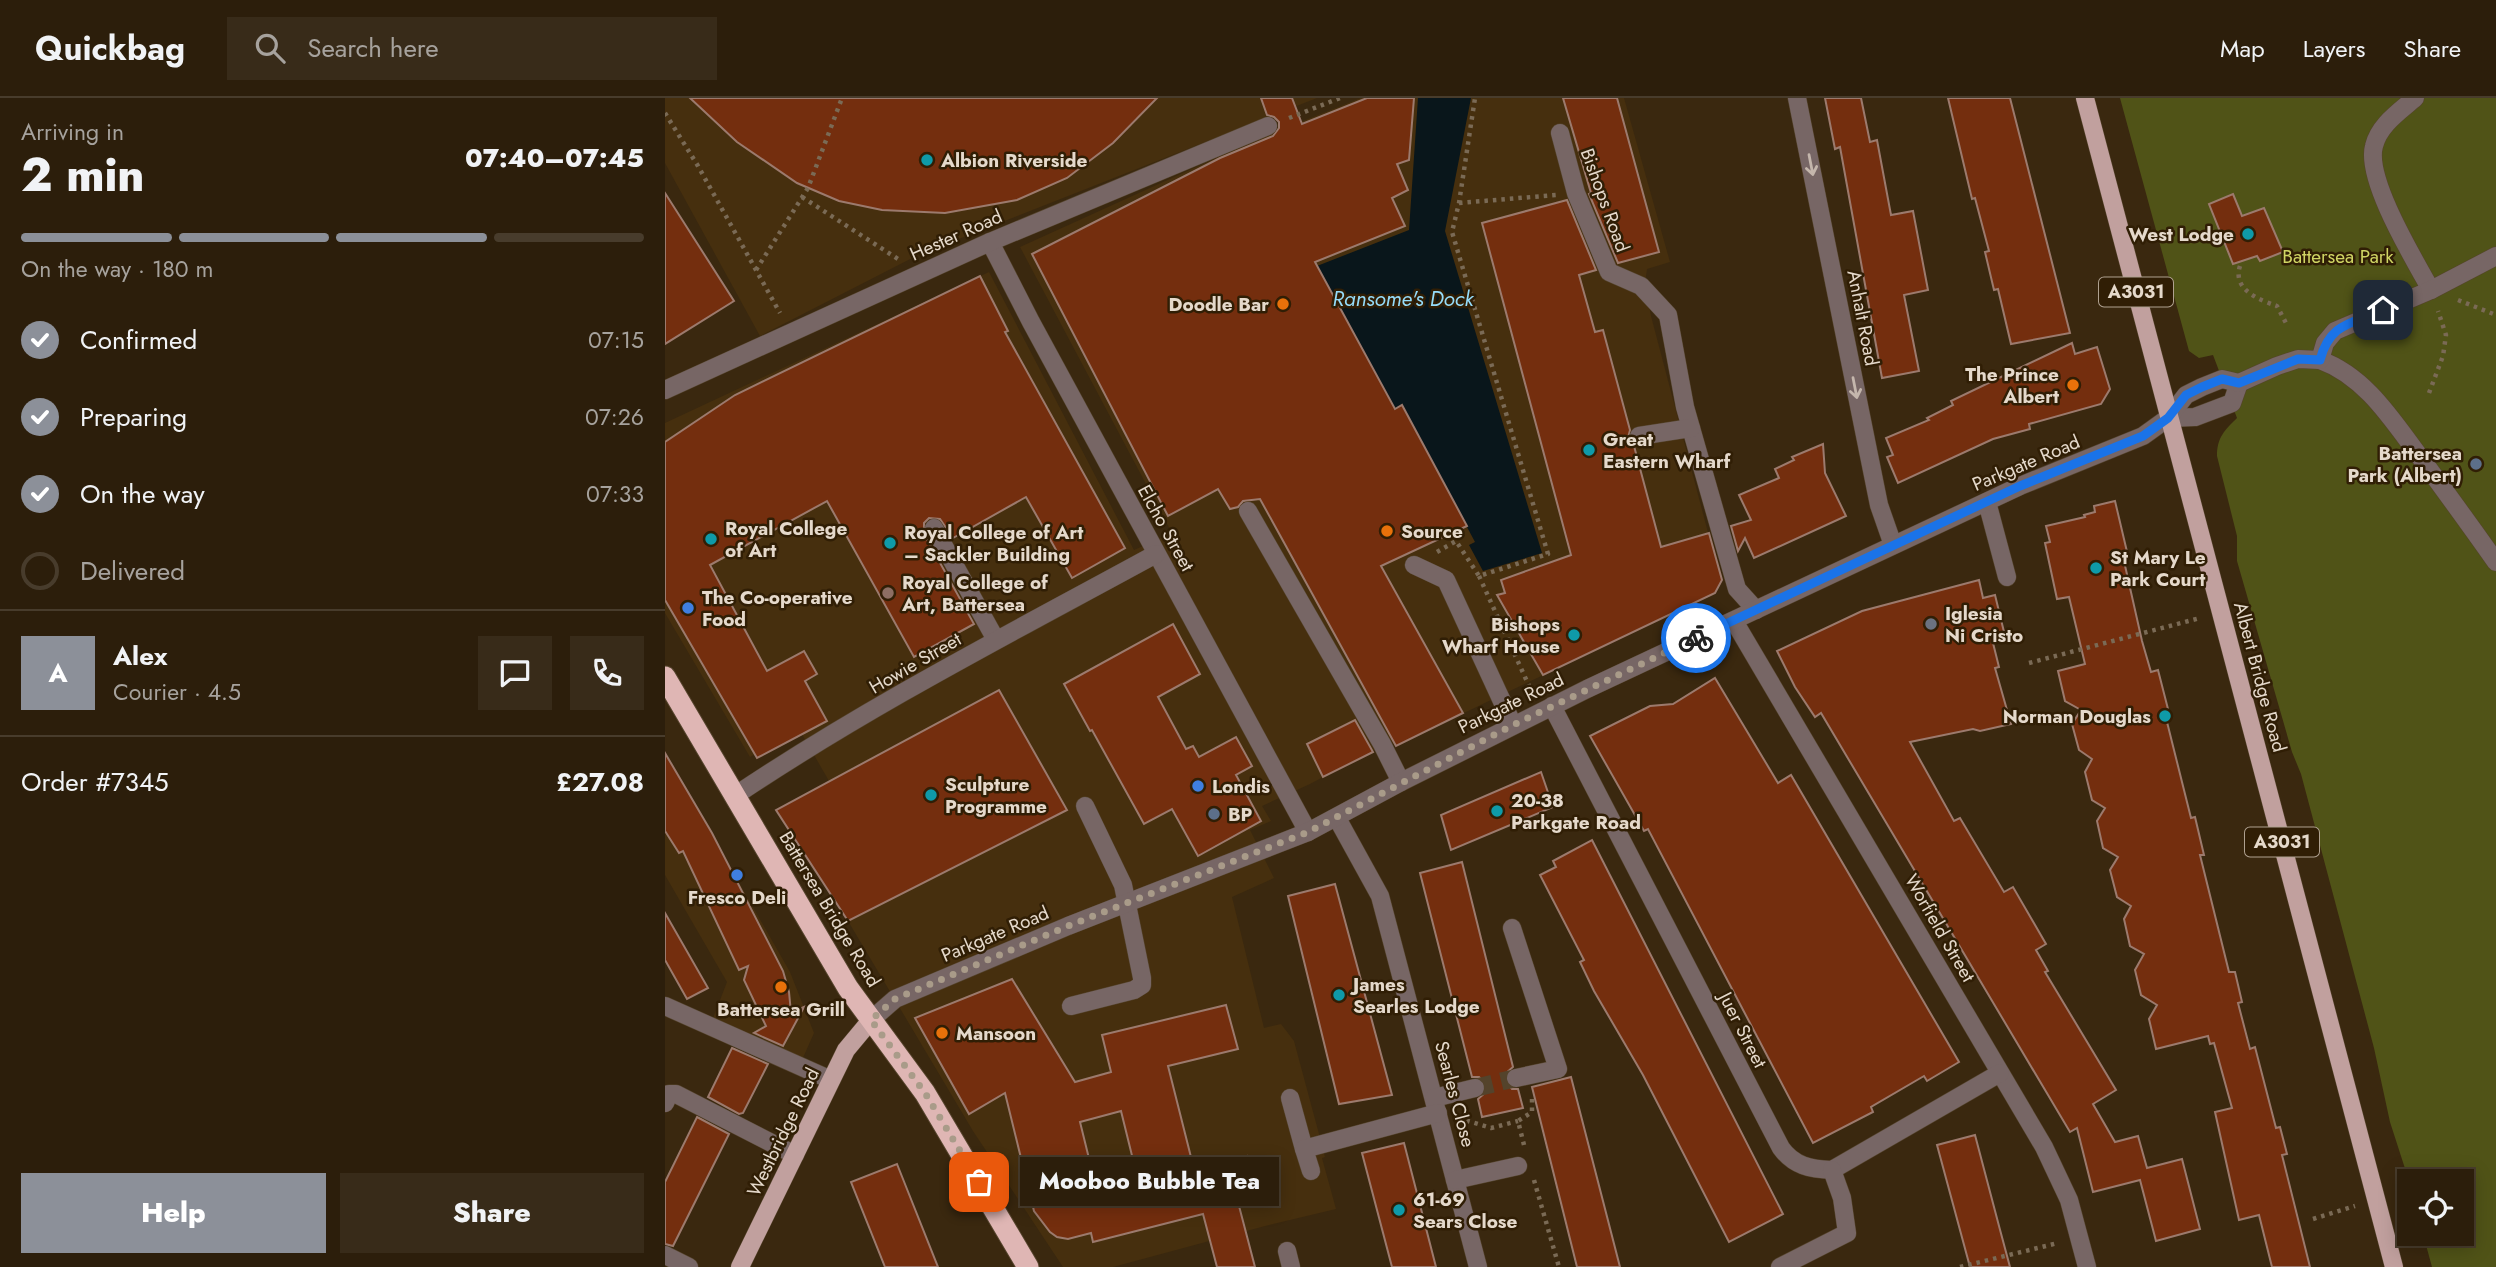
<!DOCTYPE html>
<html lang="en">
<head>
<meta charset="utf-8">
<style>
	:root { --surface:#2c1e0b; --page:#382b19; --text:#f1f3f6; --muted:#a6a29d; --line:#483c2c; --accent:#8c9099 }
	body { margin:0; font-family:Jost,sans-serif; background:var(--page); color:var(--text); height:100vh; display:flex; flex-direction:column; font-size:26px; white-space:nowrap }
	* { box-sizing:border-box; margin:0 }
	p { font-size:23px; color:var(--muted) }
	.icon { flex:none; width:38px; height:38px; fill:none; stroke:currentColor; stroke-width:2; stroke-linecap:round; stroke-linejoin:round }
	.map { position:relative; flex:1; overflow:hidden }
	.sheet { display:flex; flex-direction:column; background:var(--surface); width:665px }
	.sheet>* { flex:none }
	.controls { position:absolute; left:1732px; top:1071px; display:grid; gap:14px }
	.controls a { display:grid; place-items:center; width:77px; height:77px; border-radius:0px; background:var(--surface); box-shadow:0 4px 18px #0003,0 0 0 2px var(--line); font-size:35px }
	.pin { position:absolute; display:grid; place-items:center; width:60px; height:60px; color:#fff; margin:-30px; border-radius:14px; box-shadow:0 4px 10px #0006 }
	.courier { position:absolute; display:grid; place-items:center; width:70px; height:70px; margin:-35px; border:5px solid #1a73e8; border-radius:50%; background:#fff; color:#222; box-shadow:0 2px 9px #0007 }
	.bubble { position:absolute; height:49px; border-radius:0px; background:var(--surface); box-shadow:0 4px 18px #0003,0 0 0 2px var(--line); font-size:23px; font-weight:800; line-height:49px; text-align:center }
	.head em { font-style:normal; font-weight:800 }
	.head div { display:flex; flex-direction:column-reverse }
	.head { display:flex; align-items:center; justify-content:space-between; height:119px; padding:0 21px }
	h1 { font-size:46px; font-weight:800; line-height:52px }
	.bar { display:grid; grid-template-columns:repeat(4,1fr); gap:10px 7px; align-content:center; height:84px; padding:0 21px }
	.bar i { height:9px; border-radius:5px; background:var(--line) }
	.bar .selected { background:var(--accent) }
	.bar p { grid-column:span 4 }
	.line { display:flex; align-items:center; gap:18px; padding:0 21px; border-top:2px solid var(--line) }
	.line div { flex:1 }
	.round { display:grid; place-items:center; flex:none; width:74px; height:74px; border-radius:0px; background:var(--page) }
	ol { padding:0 21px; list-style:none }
	li { display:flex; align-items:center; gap:21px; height:77px }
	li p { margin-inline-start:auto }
	li .icon { padding:7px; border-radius:50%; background:var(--accent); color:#fff; stroke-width:4 }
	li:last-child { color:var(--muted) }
	li i { width:38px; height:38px; border:4px solid var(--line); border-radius:50% }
	.button { display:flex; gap:14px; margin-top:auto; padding:14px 21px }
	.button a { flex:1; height:80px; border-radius:0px; background:var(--accent); color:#fff; font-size:28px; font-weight:800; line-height:80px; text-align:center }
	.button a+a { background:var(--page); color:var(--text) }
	header { display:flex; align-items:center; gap:42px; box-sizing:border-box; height:98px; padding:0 35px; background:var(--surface); border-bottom:2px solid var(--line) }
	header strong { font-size:33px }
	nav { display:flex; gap:38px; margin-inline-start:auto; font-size:24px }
	.search { width:490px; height:63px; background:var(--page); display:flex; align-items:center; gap:18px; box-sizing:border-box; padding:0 24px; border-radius:0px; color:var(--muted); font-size:26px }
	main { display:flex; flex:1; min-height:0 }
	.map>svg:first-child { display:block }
	.built { fill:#462f0e }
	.green { fill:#505317 }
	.water { fill:#09161b }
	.building { fill:#742e0e; stroke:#9c7a6d; stroke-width:2; fill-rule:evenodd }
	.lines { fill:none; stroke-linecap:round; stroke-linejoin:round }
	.minor-tunnel { stroke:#54432b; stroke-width:18; stroke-dasharray:18 9; stroke-linecap:butt }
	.minor-casing { stroke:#55442d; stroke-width:19 }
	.major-casing { stroke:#55442d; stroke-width:19 }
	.highway-casing { stroke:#55442d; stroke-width:23 }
	.path { stroke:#7a6a55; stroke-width:4.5; stroke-dasharray:3.5 5; stroke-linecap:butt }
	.minor { stroke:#776665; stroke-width:18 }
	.major { stroke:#c1a09e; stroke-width:18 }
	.highway { stroke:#dfb6b4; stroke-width:21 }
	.oneway { stroke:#c4b6ac }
	.done { stroke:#a99b89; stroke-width:7; stroke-dasharray:0 12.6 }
	.route { stroke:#1a73e8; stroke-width:9 }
	.culture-dot { fill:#0f9aa8; stroke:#301e05; stroke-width:2.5 }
	.food-dot { fill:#e8710a; stroke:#301e05; stroke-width:2.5 }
	.service-dot { fill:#5c6f8a; stroke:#301e05; stroke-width:2.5 }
	.education-dot { fill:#8d6e63; stroke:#301e05; stroke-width:2.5 }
	.shop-dot { fill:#3f7fe0; stroke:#301e05; stroke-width:2.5 }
	.worship-dot { fill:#6b7280; stroke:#301e05; stroke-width:2.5 }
	.labels { text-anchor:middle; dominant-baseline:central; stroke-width:5; stroke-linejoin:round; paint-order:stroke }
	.shield { fill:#301e05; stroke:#afa190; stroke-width:2 }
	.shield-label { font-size:18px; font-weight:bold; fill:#e5d9cb }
	.poi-label { font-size:19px; font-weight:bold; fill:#e5d9cb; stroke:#301e05; text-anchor:start }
	.street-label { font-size:19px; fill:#e5d9cb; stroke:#301e05 }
	.park-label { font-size:19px; fill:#d0d564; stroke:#301e05 }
	.water-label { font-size:21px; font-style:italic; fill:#95dcfa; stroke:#301e05 }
</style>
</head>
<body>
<header>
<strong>Quickbag</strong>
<div class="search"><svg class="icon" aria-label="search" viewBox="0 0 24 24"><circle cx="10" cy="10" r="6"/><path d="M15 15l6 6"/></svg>Search here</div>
<nav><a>Map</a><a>Layers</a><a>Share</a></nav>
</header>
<main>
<section class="sheet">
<div class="head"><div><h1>2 min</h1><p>Arriving in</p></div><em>07:40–07:45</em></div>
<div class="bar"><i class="selected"></i><i class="selected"></i><i class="selected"></i><i></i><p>On the way · 180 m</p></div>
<ol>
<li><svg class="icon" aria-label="check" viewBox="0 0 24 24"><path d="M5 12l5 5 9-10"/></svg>Confirmed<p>07:15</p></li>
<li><svg class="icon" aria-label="check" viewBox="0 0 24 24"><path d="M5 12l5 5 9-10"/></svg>Preparing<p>07:26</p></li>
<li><svg class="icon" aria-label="check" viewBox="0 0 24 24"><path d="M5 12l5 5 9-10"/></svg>On the way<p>07:33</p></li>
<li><i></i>Delivered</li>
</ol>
<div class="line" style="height:126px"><b class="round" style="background:var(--accent);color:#fff">A</b><div><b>Alex</b><p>Courier · 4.5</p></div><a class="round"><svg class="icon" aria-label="chat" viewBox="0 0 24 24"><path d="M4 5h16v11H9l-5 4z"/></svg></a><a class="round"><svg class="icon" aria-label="phone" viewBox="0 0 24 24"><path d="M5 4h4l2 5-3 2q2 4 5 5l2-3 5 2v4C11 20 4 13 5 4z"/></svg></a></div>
<div class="line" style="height:91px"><div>Order #7345</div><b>£27.08</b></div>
<div class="button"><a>Help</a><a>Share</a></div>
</section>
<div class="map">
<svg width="1831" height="1169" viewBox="0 0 1831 1169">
	<rect width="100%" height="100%" fill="#3a280f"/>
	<!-- built -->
	<g class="built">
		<path d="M0,0H652L253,157L95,238L0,65Z"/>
		<path d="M696,0H959L1005,164L982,171L980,185L986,218L1056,484L1050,495L730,648L726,643L645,686L597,708L606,723L585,732L609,780L567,799L599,930L616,926L629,943L654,1036L660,1059L657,1060L671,1111L600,1128L448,1169H398L308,1033L183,823L111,712L164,683L134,631L85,659L0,515V325L324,174L469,452L507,435L355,149L595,40Z"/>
		<path d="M0,655L125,874L149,935L137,962L47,923L62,884L0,777Z"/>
	</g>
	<!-- green -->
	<path class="green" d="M1455,0H1831V1169H1767L1758,1136H1797V1083H1745V1086L1725,1024L1709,950L1636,676L1627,654L1572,463V438L1552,358C1552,339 1560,332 1572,320L1548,257L1534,260L1524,253Z"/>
	<!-- water -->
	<path class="water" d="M753,0H806L780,133L877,455L818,473L804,447L810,444L737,307L730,311L652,168L744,132Z"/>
	<!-- building -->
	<g class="building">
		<path d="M25,0H492L448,45L402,80L352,102L280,115L217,112L174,103L132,85L72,44Z"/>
		<path d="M596,0H627L637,26L702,0H749L744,62L732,66L743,92L727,100L740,128L650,164L730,311L737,307L802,428L716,468L798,615L731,648L595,401L578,403L573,409L565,411L553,391L503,418L367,156L555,60L608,38L614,30V24L609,19L602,17Z"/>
		<path d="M898,0H952L994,154L953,165L924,96L926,95Z"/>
		<path d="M1160,0H1196L1205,44L1212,42L1226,117L1248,113L1263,192L1239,197L1254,273L1217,280L1175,49L1170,51Z"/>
		<path d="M1283,0H1345L1405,235L1346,246L1333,191L1329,192L1320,154L1324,153L1310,100L1307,101Z"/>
		<path d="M0,95L69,203L0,246Z"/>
		<path d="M1568,96L1577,118L1599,110L1618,154L1595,163L1592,158L1568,166L1544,106Z"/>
		<path d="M902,102L931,172L914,177L930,234L938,232L965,332L963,340L969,348L996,449L1044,435L1057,482L1050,495L878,577L832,497L840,495L836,482L906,457L817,125Z"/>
		<path d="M315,178L343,233L340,234L460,450L407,480L361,399L288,440L275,421L264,420L259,425V436L309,526L249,559L162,403L45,467L102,573L139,553L152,576L140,583L162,623L92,660L0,502V344L70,297Z"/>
		<path d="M1407,245L1410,256L1432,249L1445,291L1436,306L1364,326L1365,331L1328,341L1233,385L1222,359L1228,357L1221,340L1264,322L1262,320L1288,307L1286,303Z"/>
		<path d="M1158,346L1160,375L1181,418L1089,460L1080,440L1073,453L1066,428L1086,422L1074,397L1114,380L1110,371L1129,362L1127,359Z"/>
		<path d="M1450,403L1463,458L1458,459L1461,472L1477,543L1486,574L1493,572L1503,611L1499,612L1526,720L1530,719L1539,757H1535L1564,874H1570L1577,904L1573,905L1585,951L1590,949L1611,1030L1615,1029L1622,1056L1617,1057L1645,1169H1607L1594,1117L1574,1122L1550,1014L1567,1010L1549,945L1545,946L1543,938L1491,951L1484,921L1492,907L1476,897L1470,872L1479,856L1465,848L1459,821L1466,808L1452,799L1445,772L1453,759L1438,750L1432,723L1440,710L1427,702L1420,674L1427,661L1414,652L1407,626L1416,612L1400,603L1393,573L1420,566L1404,499L1392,501L1380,445L1385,444L1381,428L1420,419L1419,417L1430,414L1429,408Z"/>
		<path d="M1314,482L1318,500L1330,497L1340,538L1327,541L1334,569L1330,570L1346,626L1315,633L1308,631L1245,644L1289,723L1295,720L1339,794L1348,789L1381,846L1371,852L1383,873L1380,874L1451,992L1428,1006L1450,1044L1473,1038L1482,1070L1517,1061L1535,1131L1491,1143L1475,1082L1428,1094L1412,1030L1405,1034L1156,615L1150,619L1130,589L1112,553L1197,513Z"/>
		<path d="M508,526L535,576L493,599L521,651L528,648L534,659L571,639L587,668L571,677L596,723L533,758L507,711L479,726L427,632L425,633L399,586Z"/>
		<path d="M1050,580L1113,685L1126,677L1294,964L1262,983L1259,978L1206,1009L1208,1014L1148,1045L983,731L979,733L925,638L985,608L1008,606Z"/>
		<path d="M334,592L402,712L183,823L111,712Z"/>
		<path d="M690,622L708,654L658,679L642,646Z"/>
		<path d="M0,655L47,735L118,873L124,894L126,915L139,909L118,948L89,935L101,928L79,882L83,868L74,872L18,753L14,755L0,733Z"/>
		<path d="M876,674L888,709L786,752L776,717Z"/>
		<path d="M927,742L1118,1116L1064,1144L978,977L929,893L915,864L919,862L875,777L891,769L888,763Z"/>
		<path d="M797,764L848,969L840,976V983L847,991H853L858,1010L817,1019L813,1001L821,994V987L814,979H807L755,775Z"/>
		<path d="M670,786L727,997L674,1006L623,798Z"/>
		<path d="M0,815L43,890L22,901L0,862Z"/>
		<path d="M347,881L410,984L446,974L437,937L561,907L573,951L503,968L529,1071L582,1058L589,1086L584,1087L588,1104L574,1108L590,1169H552L538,1116L428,1144L426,1135L403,1141L392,1139L385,1134L369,1113L340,995L304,1016L250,920ZM456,1013L474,1086L433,1097L415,1024Z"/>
		<path d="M67,950L103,966L78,1015L74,1016L43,999Z"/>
		<path d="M906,979L955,1169H912L867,989Z"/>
		<path d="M32,1019L64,1036L8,1148L0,1146V1084Z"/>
		<path d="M1310,1037L1334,1128L1345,1169H1305L1272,1047Z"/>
		<path d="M739,1045L771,1169H727L697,1055Z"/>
		<path d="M232,1066L273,1169H220L186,1084Z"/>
	</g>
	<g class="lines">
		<!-- minor-tunnel -->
		<path class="minor-tunnel" d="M810,990L851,980"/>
		<!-- minor casing -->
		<g class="minor-casing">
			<g id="minor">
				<path d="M1132,0L1214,407L1228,447"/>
				<path d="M1750,0C1734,14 1714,27 1709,48C1700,81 1749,161 1766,192"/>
				<path d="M895,35L911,95L944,174L976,188L1003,217L1020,309L1072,491L1091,512"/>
				<path d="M325,144L366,224L643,734"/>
				<path d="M1655,262C1702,279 1729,325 1758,363C1783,397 1807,430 1831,464"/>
				<path d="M0,292L325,144L603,28"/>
				<path d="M1503,320L1530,319L1567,305L1574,285"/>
				<path d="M974,338L1026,330"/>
				<path d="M1322,404L1342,479"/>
				<path d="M583,413L717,646L736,684"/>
				<path d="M269,430L331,542"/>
				<path d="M749,467L781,482L848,627"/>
				<path d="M1069,523L1379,1049L1404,1102L1422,1169"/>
				<path d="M887,608L1116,1050C1129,1068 1145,1071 1167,1072L1335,975"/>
				<path d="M71,697C205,607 350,533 491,456"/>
				<path d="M672,720L715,798L813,1169"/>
				<path d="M847,830L893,971L851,980"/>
				<path d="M0,908L166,982"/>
				<path d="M406,908L469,892L477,887V880L458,787L420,708"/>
				<path d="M206,922L230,901L403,828L643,734L736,684L922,591L1355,388L1478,338L1503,320L1521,297L1537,289L1557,281L1574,285L1612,268L1633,261L1655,262L1660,245L1670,233L1766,192L1831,158"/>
				<path d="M625,1000L639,1051"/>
				<path d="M769,1000L810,990"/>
				<path d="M0,1005L4,996H11L130,1057"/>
				<path d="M646,1073L639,1051L773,1015"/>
				<path d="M790,1082L853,1068"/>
				<path d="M622,1153L626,1169"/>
				<path d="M0,1157L24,1169"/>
				<path d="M1115,1169L1182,1135L1177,1100L1167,1072"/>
			</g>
		</g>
		<!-- major casing -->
		<g class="major-casing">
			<g id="major">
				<path d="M1420,0L1729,1169"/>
				<path d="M75,1169L181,952L206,922"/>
			</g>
		</g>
		<!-- highway casing -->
		<g class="highway-casing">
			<path id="highway" d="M0,579L183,890L260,995L363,1169"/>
		</g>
		<!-- path -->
		<g class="path">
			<path d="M0,15L33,68L115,215"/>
			<path d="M624,20L675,0"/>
			<path d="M137,99L233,161"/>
			<path d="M794,105L891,97"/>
			<path d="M1575,168C1567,192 1595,202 1612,208L1621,225"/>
			<path d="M91,172L143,90L177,0"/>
			<path d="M1793,202L1831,217"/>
			<path d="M1764,295L1778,258L1781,237L1773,213"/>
			<path d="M772,454L791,443L814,478L883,456L787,134L794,105L810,0"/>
			<path d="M814,478L865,590"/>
			<path d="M1364,565L1535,520"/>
			<path d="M798,1014L803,1023L826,1030L853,1023"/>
			<path d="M859,1047L853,1023L867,1014V998"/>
			<path d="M869,1082L894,1169"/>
			<path d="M1648,1121L1690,1108"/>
			<path d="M1295,1169L1393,1145"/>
		</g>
		<!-- minor -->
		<use href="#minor" class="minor"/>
		<!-- major -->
		<use href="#major" class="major"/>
		<!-- highway -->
		<use href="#highway" class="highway"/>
	</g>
	<!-- one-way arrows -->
	<defs><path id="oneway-shaft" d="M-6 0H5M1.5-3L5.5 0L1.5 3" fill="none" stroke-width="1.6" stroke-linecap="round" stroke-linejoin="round" transform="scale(1.75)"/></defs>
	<g class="oneway">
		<use href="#oneway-shaft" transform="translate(1146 67) rotate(79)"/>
		<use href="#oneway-shaft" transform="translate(1190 290) rotate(79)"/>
	</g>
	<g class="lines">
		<!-- done -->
		<path class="done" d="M314,1084L260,995L206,922L230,901L403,828L643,734L848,627L1031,540"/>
		<!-- route -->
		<path class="route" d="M1031,540L1355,388L1478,338L1503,320L1521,297L1537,289L1557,281L1574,285L1633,261L1655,262C1665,225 1686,226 1718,212"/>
	</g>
	<!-- markers -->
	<g class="culture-dot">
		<circle cx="262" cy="62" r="7"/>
		<circle cx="1583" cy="136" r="7"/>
		<circle cx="924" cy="352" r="7"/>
		<circle cx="46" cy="441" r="7"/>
		<circle cx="225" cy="445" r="7"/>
		<circle cx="1431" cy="470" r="7"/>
		<circle cx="909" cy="537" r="7"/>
		<circle cx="1500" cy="618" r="7"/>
		<circle cx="266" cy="697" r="7"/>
		<circle cx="832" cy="713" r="7"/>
		<circle cx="674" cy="897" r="7"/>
		<circle cx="734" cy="1112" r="7"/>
	</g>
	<g class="food-dot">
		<circle cx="618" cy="206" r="7"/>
		<circle cx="1408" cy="287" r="7"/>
		<circle cx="722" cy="433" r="7"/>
		<circle cx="116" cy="889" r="7"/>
		<circle cx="277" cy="935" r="7"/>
	</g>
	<g class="service-dot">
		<circle cx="1811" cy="366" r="7"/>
		<circle cx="549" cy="716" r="7"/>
	</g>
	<circle class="education-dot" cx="223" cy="495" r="7"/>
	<g class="shop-dot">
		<circle cx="23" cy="510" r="7"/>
		<circle cx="533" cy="688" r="7"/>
		<circle cx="72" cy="777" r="7"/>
	</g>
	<circle class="worship-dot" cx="1266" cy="526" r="7"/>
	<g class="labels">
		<!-- shield labels -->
		<g class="shield">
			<rect x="1434" y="179.5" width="74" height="29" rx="5"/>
			<rect x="1580" y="729.5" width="74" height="29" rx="5"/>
		</g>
		<g class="shield-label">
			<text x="1471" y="194">A3031</text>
			<text x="1617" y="744">A3031</text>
		</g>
		<!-- poi labels -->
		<g class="poi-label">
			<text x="276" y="62">Albion Riverside</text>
			<text x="1569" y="136" text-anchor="end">West Lodge</text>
			<text x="604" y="206" text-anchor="end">Doodle Bar</text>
			<text x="1394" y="276" text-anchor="end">The Prince<tspan x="1394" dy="22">Albert</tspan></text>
			<text x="938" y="341">Great<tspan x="938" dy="22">Eastern Wharf</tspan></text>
			<text x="1797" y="355" text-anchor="end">Battersea<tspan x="1797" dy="22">Park (Albert)</tspan></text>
			<text x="60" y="430">Royal College<tspan x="60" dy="22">of Art</tspan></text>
			<text x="736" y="433">Source</text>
			<text x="239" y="434">Royal College of Art<tspan x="239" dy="22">– Sackler Building</tspan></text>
			<text x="1445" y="459">St Mary Le<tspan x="1445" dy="22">Park Court</tspan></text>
			<text x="237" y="484">Royal College of<tspan x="237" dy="22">Art, Battersea</tspan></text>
			<text x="37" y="499">The Co-operative<tspan x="37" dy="22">Food</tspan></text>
			<text x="1280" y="515">Iglesia<tspan x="1280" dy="22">Ni Cristo</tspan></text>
			<text x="895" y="526" text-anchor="end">Bishops<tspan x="895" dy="22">Wharf House</tspan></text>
			<text x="1486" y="618" text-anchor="end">Norman Douglas</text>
			<text x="280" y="686">Sculpture<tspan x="280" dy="22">Programme</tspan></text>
			<text x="547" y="688">Londis</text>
			<text x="846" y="702">20-38<tspan x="846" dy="22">Parkgate Road</tspan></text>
			<text x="563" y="716">BP</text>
			<text x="72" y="799" text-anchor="middle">Fresco Deli</text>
			<text x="688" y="886">James<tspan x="688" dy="22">Searles Lodge</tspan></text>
			<text x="116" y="911" text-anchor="middle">Battersea Grill</text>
			<text x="291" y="935">Mansoon</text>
			<text x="748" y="1101">61-69<tspan x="748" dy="22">Sears Close</tspan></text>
		</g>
		<!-- street labels -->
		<g class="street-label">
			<text transform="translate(940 102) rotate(70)">Bishops Road</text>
			<text transform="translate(291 137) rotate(-24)">Hester Road</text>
			<text transform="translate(1198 220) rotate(79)">Anhalt Road</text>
			<text transform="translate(1361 365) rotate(-23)">Parkgate Road</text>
			<text transform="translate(501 430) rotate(61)">Elcho Street</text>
			<text transform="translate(250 565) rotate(-30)">Howie Street</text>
			<text transform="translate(1595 579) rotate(75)">Albert Bridge Road</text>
			<text transform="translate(846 605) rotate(-26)">Parkgate Road</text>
			<text transform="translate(165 811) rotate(59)">Battersea Bridge Road</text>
			<text transform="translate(1275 830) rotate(60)">Worfield Street</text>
			<text transform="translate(330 836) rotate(-23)">Parkgate Road</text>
			<text transform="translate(1078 932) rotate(63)">Juer Street</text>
			<text transform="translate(790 996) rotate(75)">Searles Close</text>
			<text transform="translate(118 1034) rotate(-64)">Westbridge Road</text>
		</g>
		<!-- park labels -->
		<g class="park-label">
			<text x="1673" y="158">Battersea Park</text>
		</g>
		<!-- water labels -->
		<g class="water-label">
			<text x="738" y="201">Ransome's Dock</text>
		</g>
	</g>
</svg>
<div class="controls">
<a><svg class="icon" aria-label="locate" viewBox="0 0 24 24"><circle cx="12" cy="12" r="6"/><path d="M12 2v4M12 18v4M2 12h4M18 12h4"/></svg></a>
</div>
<div class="pin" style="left:314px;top:1084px;background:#ea580c"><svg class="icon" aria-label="bag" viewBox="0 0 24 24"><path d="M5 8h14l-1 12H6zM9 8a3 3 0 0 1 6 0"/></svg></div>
<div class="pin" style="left:1718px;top:212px;background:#1f2937"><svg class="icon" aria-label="home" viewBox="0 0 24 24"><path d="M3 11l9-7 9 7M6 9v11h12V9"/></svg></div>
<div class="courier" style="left:1031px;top:540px"><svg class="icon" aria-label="bike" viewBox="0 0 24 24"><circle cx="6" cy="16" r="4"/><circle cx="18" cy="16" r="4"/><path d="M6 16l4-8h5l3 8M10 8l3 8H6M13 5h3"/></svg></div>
<div class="bubble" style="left:355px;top:1059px;width:259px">Mooboo Bubble Tea</div>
</div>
</main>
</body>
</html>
